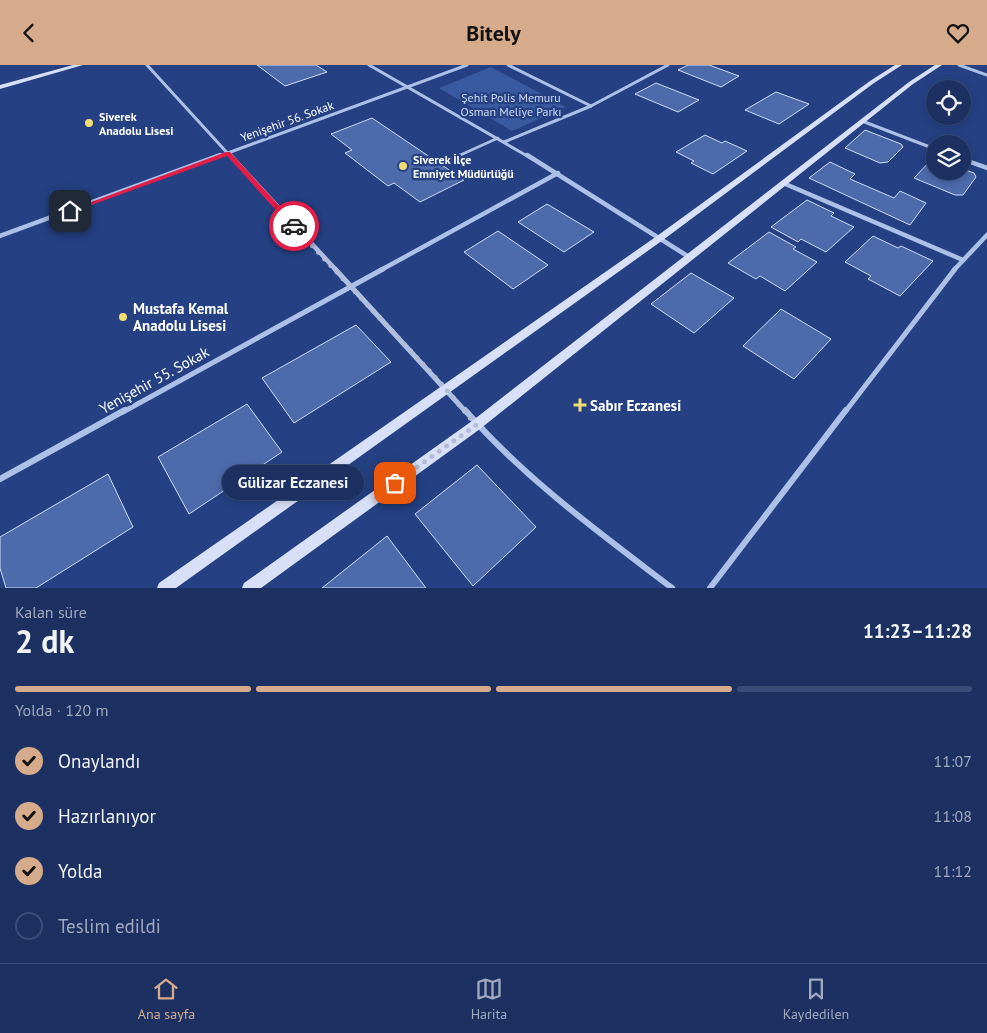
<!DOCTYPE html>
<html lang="tr">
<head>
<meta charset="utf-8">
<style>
	:root { --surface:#1c3162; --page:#253968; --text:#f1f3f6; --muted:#a0a9be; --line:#3a4c77; --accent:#d6ab8b }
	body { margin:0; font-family:"PT Sans",sans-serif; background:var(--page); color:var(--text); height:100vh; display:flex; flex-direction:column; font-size:19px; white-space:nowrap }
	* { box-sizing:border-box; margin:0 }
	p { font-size:16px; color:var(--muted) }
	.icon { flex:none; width:28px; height:28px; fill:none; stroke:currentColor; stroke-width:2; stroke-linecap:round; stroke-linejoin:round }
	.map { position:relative; height:523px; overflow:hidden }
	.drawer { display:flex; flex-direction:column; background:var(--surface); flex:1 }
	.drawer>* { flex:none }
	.tools { position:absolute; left:926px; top:15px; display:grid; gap:10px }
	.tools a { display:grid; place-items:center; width:45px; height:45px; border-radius:50%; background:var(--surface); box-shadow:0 2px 8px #0003,0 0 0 1px var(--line); font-size:25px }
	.pin { position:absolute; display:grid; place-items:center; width:42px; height:42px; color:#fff; margin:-21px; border-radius:10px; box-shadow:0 2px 8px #0006 }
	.courier { position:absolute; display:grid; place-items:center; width:50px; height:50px; margin:-25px; border:4px solid #e11d48; border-radius:50%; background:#fff; color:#222; box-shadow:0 1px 6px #0007 }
	.bubble { position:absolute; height:35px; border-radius:18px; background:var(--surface); box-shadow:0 2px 8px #0003,0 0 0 1px var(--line); font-size:16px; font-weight:700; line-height:35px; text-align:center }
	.headline em { font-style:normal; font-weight:700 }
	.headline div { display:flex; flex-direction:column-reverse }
	.headline { display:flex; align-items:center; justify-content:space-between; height:85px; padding:0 15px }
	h1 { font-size:32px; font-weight:700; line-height:38px }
	.bar { display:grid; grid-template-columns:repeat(4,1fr); gap:8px 5px; align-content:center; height:60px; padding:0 15px }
	.bar i { height:6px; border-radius:4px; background:var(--line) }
	.bar .current { background:var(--accent) }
	.bar p { grid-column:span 4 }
	ol { padding:0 15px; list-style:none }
	li { display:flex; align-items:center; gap:15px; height:55px }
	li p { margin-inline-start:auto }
	li .icon { padding:5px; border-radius:50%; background:var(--accent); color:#111; stroke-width:4 }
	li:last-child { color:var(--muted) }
	li i { width:28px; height:28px; border:2px solid var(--line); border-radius:50% }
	header { display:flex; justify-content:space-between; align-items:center; height:65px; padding:0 15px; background:var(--accent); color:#111; font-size:22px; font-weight:700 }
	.menu { display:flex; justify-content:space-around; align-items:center; height:70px; border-top:1px solid var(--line); background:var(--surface); font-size:14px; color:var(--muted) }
	.menu a { display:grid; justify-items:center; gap:2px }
	.menu .current { color:var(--accent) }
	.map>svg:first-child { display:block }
	.green { fill:#3959a0 }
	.building { fill:#4d6aab; stroke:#d1ddf6 }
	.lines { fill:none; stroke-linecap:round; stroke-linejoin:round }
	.lane-far1 { stroke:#adc0e7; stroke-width:2.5 }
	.lane { stroke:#adc0e7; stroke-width:3 }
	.street-far3 { stroke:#adc0e7; stroke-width:3 }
	.street-far2 { stroke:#adc0e7; stroke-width:4.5 }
	.street-far1 { stroke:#adc0e7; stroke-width:5 }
	.street { stroke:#adc0e7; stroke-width:6 }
	.secondary { fill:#d7e0f6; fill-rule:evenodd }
	.route { fill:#e11d48 }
	.done { stroke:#b3bcd4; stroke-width:5; stroke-dasharray:0 9 }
	.poi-dot { fill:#f1dd71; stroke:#254183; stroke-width:2 }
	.labels { text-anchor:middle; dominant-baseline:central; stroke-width:4.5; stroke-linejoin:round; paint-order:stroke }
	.far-park-label { font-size:12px; fill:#d1ddf6; stroke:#254183 }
	.far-poi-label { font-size:12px; font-weight:bold; fill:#fff; stroke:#254183; text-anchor:start }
	.far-street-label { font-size:12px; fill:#fff; stroke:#254183 }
	.poi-label { font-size:15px; font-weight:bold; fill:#fff; stroke:#254183; text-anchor:start }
	.street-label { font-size:15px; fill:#fff; stroke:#254183 }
</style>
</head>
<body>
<header><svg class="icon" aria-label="back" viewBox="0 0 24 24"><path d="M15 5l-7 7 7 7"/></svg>Bitely<svg class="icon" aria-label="heart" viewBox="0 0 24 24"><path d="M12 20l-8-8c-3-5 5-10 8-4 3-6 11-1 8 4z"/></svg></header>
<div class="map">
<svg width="987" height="523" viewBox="0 0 987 523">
	<rect width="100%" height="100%" fill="#254183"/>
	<!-- green -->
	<path class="green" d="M491,2L566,42L512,66L439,23Z"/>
	<!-- building -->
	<g class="building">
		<path d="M257,0H316L327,7L285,21Z"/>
		<path d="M688,0H709L739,11L721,22L678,5Z"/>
		<path d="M656,18L699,35L678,47L635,29Z"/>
		<path d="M776,27L809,39L779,59L745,45Z"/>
		<path d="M372,53L464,115L420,137L394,118L388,121L345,88L352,85L331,69Z"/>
		<path d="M865,65L901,79L903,82L888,97L880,98L845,83Z"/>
		<path d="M705,70L722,78L725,76L747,86L713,109L691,98L694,96L676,87Z"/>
		<path d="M933,93L935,106H962V104L974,108L976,112L963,130H955L914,113Z"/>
		<path d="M830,97L855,109L850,114L894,133L900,126L926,138L910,160L809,113Z"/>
		<path d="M807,135L834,148L831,151L854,162L826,187L801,174L798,177L771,162Z"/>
		<path d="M547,139L594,167L564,187L518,157Z"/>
		<path d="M498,166L548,200L513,224L464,187Z"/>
		<path d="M769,167L796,182L793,184L817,197L785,226L760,211L756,214L728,198Z"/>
		<path d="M873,171L898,183L901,181L933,196L900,231L868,214L871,211L845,197Z"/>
		<path d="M691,208L734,233L694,268L651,239Z"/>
		<path d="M781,244L831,274L794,314L743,281Z"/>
		<path d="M356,260L391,297L294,358L262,313Z"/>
		<path d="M247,339L282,387L189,449L158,392Z"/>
		<path d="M477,400L536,462L473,521L415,449Z"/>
		<path d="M108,409L133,462L36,523H6L0,503V472Z"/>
		<path d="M387,471L426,523H322Z"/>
	</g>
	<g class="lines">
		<!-- lane-far1 -->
		<path class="lane-far1" d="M456,92L498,73"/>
		<!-- lane -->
		<path class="lane" d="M446,96L459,90"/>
		<!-- street-far3 -->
		<g class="street-far3">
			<path d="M147,0L231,92"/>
			<path d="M369,0L529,92"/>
			<path d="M508,0L591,41"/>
			<path d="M959,0L987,10"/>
			<path d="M862,56L935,84"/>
			<path d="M504,77L591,41L668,0"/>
			<path d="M217,92L467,0"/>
		</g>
		<!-- street-far2 -->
		<g class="street-far2">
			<path d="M230,90L336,205"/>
			<path d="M527,90L689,192"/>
			<path d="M962,94L987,103"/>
			<path d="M783,118L963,195"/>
			<path d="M0,171L220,90"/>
			<path d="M381,205L558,108"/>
			<path d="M954,205L987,170"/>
		</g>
		<!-- street-far1 -->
		<g class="street-far1">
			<path d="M335,204L466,347"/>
			<path d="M123,347L383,204"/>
			<path d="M845,347L955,204"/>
		</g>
		<!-- street -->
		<g class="street">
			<path d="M465,345C525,414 600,468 672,523"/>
			<path d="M0,414L125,345"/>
			<path d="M710,523L846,345"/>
		</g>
		<!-- secondary -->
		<g class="secondary">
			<path d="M73,0H83L0,24V20Z"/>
			<path d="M895,0H902L874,18L663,175L176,523H157L159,518L657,171L870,16Z"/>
			<path d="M935,0H942L913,19L480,364L261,523H242L244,518L472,356L909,17Z"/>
		</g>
	</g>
	<!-- route -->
	<path class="route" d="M226,87H230L297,160V163H292L227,91L72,147L67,146Z"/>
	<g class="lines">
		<!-- done -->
		<path class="done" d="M294,161L446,324L476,360L395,418"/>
	</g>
	<!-- markers -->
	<g class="poi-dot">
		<circle cx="89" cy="58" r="5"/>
		<circle cx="403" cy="101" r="5"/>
		<circle cx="123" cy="252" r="5"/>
		<path d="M577.5 332.5h5v5h5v5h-5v5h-5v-5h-5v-5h5z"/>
	</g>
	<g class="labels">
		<!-- far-park labels -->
		<g class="far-park-label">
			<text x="511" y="32">Şehit Polis Memuru<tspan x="511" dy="14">Osman Meliye Parkı</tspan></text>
		</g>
		<!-- far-poi labels -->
		<g class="far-poi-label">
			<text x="99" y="51">Siverek<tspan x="99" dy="14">Anadolu Lisesi</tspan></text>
			<text x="413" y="94">Siverek İlçe<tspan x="413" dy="14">Emniyet Müdürlüğü</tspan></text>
		</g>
		<!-- far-street labels -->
		<g class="far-street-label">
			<text transform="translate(287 56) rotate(-20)">Yenişehir 56. Sokak</text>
		</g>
		<!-- poi labels -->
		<g class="poi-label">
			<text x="133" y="243">Mustafa Kemal<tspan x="133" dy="17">Anadolu Lisesi</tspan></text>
			<text x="590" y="340">Sabır Eczanesi</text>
		</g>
		<!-- street labels -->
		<g class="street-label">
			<text transform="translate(154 315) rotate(-29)">Yenişehir 55. Sokak</text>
		</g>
	</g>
</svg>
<div class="tools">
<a><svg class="icon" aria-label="locate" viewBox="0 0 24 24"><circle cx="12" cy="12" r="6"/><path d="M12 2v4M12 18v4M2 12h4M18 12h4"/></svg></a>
<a><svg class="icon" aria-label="layers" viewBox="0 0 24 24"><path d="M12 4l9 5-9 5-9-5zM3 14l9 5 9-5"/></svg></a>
</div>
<div class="pin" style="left:395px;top:418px;background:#ea580c"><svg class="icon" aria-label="bag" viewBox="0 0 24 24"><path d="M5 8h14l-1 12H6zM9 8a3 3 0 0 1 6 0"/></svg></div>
<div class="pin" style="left:70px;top:146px;background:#1f2937"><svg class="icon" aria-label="home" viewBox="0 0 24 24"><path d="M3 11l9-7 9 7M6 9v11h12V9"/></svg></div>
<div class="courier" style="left:294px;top:161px"><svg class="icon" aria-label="car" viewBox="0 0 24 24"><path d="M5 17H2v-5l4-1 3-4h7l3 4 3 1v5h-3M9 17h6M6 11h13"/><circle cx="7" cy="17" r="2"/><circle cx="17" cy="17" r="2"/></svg></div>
<div class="bubble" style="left:222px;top:400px;width:142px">Gülizar Eczanesi</div>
</div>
<section class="drawer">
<div class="headline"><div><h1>2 dk</h1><p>Kalan süre</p></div><em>11:23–11:28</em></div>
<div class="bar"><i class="current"></i><i class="current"></i><i class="current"></i><i></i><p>Yolda · 120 m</p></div>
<ol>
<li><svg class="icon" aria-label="check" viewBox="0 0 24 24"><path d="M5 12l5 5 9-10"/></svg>Onaylandı<p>11:07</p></li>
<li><svg class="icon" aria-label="check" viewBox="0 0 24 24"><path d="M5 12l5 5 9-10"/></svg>Hazırlanıyor<p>11:08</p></li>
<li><svg class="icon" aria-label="check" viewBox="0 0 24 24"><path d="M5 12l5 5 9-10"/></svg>Yolda<p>11:12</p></li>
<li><i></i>Teslim edildi</li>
</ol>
</section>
<nav class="menu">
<a class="current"><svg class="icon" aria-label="home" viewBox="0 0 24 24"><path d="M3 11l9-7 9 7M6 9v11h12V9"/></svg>Ana sayfa</a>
<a><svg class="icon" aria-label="map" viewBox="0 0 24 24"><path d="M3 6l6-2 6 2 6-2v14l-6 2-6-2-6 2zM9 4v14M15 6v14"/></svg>Harita</a>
<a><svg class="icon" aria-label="saved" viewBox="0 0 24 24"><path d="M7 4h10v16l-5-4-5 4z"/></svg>Kaydedilen</a>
</nav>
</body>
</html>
